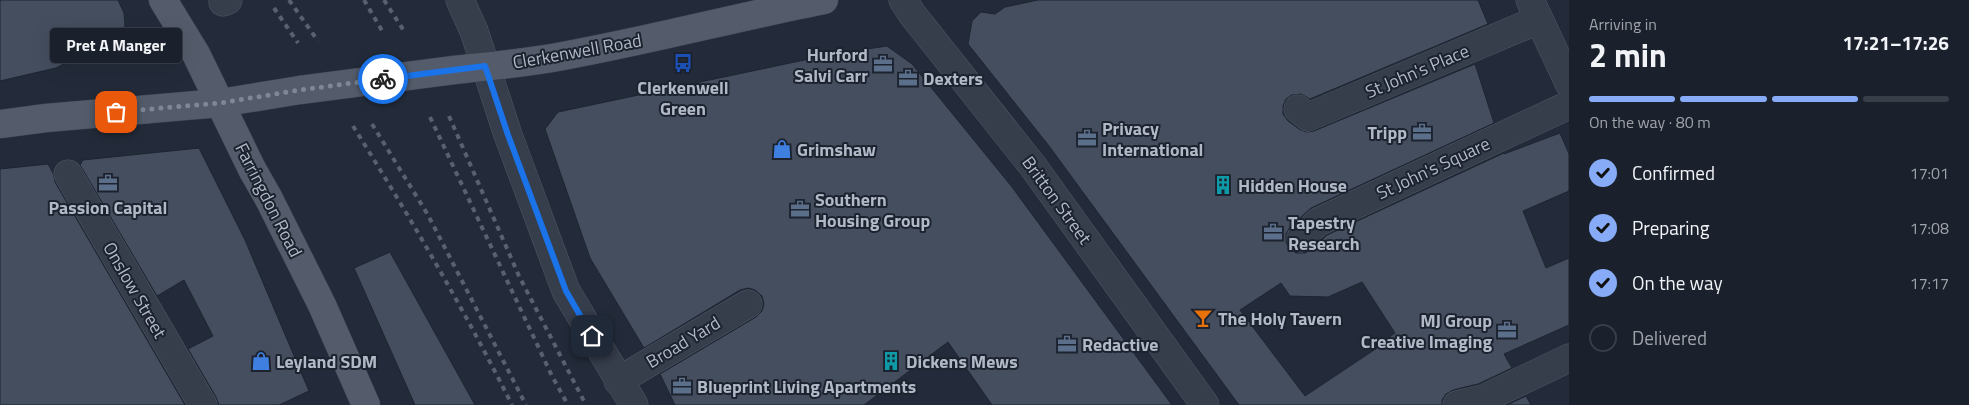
<!DOCTYPE html>
<html lang="en">
<head>
<meta charset="utf-8">
<style>
	:root { --surface:#1a202c; --page:#272d38; --text:#f1f3f6; --muted:#9fa3a9; --line:#383e48; --accent:#87abf6 }
	body { margin:0; font-family:"Titillium Web",sans-serif; background:var(--page); color:var(--text); height:100vh; display:flex; flex-direction:column; font-size:19px; white-space:nowrap }
	* { box-sizing:border-box; margin:0 }
	p { font-size:16px; color:var(--muted) }
	.icon { flex:none; width:28px; height:28px; fill:none; stroke:currentColor; stroke-width:2; stroke-linecap:round; stroke-linejoin:round }
	.map { position:relative; flex:1; overflow:hidden }
	.drawer { display:flex; flex-direction:column; background:var(--surface); width:400px }
	.drawer>* { flex:none }
	.pin { position:absolute; display:grid; place-items:center; width:42px; height:42px; color:#fff; margin:-21px; border-radius:10px; box-shadow:0 2px 8px #0006 }
	.courier { position:absolute; display:grid; place-items:center; width:50px; height:50px; margin:-25px; border:4px solid #1a73e8; border-radius:50%; background:#fff; color:#222; box-shadow:0 1px 6px #0007 }
	.bubble { position:absolute; height:35px; border-radius:5px; background:var(--surface); box-shadow:0 5px 20px #0002,0 0 0 1px var(--line); font-size:16px; font-weight:700; line-height:35px; text-align:center }
	.head em { font-style:normal; font-weight:700 }
	.head div { display:flex; flex-direction:column-reverse }
	.head { display:flex; align-items:center; justify-content:space-between; height:85px; padding:0 20px }
	h1 { font-size:32px; font-weight:700; line-height:38px }
	.bar { display:grid; grid-template-columns:repeat(4,1fr); gap:8px 5px; align-content:center; height:60px; padding:0 20px }
	.bar i { height:6px; border-radius:4px; background:var(--line) }
	.bar .on { background:var(--accent) }
	.bar p { grid-column:span 4 }
	ol { padding:0 20px; list-style:none }
	li { display:flex; align-items:center; gap:15px; height:55px }
	li p { margin-inline-start:auto }
	li .icon { padding:5px; border-radius:50%; background:var(--accent); color:#111; stroke-width:4 }
	li:last-child { color:var(--muted) }
	li i { width:28px; height:28px; border:2px solid var(--line); border-radius:50% }
	main { display:flex; flex:1; min-height:0 }
	.map>svg:first-child { display:block }
	.building { fill:#444e5f; stroke:#1d2531; fill-rule:evenodd }
	.lines { fill:none; stroke-linecap:round; stroke-linejoin:round }
	.minor-casing { stroke:#515866; stroke-width:29 }
	.primary-casing { stroke:#3f4754; stroke-width:29 }
	.minor { stroke:#363d4b; stroke-width:28 }
	.primary { stroke:#545c6b; stroke-width:28 }
	.rail { stroke:#586172; stroke-width:4; stroke-dasharray:5 5; stroke-linecap:butt }
	.primary-bridge-casing { stroke:#3f4754; stroke-width:29; stroke-linecap:butt }
	.primary-bridge { stroke:#545c6b; stroke-width:28 }
	.done { stroke:#7f8796; stroke-width:5; stroke-dasharray:0 9 }
	.route { stroke:#1a73e8; stroke-width:6 }
	.labels { text-anchor:middle; dominant-baseline:central; stroke-width:4; stroke-linejoin:round; paint-order:stroke }
	.street-label { font-size:18px; fill:#b1b8c7; stroke:#1c232f }
	.poi-label { font-size:18px; font-weight:bold; fill:#b1b8c7; stroke:#1c232f; text-anchor:start }
</style>
</head>
<body>
<main>
<div class="map">
<svg width="1569" height="405" viewBox="0 0 1569 405">
	<rect width="100%" height="100%" fill="#232b3a"/>
	<!-- building -->
	<g class="building">
		<path d="M0,0H118L124,13L125,26L121,34L56,68L0,81Z"/>
		<path d="M1038,0H1478L1488,24L1310,99L1301,94L1292,95L1286,99L1283,106V114L1288,121L1299,129L1306,132L1314,131L1475,64L1494,123L1311,208L1290,227L1286,234V242L1289,248L1296,253H1305L1312,249L1327,235L1504,153V154L1560,133L1569,154V191L1523,211L1546,268L1569,258V325L1504,354L1512,368L1478,384L1453,390L1446,394L1442,400V405H1239L1049,146L968,44L972,21L981,12L995,14L1005,7ZM1362,282L1395,333L1377,346V348L1305,396L1240,310L1281,283L1290,296L1328,297Z"/>
		<path d="M887,46L912,64L1012,187L1172,405H992L948,342L864,405H675L660,374L756,317L762,311L764,304L762,296L755,290L748,288L740,290L644,348L590,258L545,129L558,112L828,55Z"/>
		<path d="M199,148L245,240L309,391L279,405H219L216,397L188,349L213,336L184,280L157,296L80,165L83,160Z"/>
		<path d="M48,164L53,173L55,182L185,405H0V169Z"/>
		<path d="M390,252L475,405H415L354,268Z"/>
		<path d="M1526,396L1531,405H1507Z"/>
	</g>
	<g class="lines">
		<!-- minor casing -->
		<g class="minor-casing">
			<g id="minor">
				<path d="M460,0L474,31L508,135L566,291L634,405"/>
				<path d="M903,0L912,14L1032,165L1205,405"/>
				<path d="M1530,0L1569,83"/>
				<path d="M223,2L228,0"/>
				<path d="M1298,109L1308,117L1538,20"/>
				<path d="M68,174L203,405"/>
				<path d="M1301,238L1318,222L1569,105"/>
				<path d="M618,381L748,304"/>
				<path d="M1457,405L1483,399L1569,358"/>
			</g>
		</g>
		<!-- primary casing -->
		<g class="primary-casing">
			<g id="primary">
				<path d="M163,0L196,54L252,169L269,199L322,305L366,405"/>
				<path d="M454,70C490,66 527,63 563,56C651,40 737,17 824,0"/>
				<path d="M0,124L46,118L220,103L300,90"/>
			</g>
		</g>
		<!-- minor -->
		<use href="#minor" class="minor"/>
		<!-- primary -->
		<use href="#primary" class="primary"/>
		<!-- rail -->
		<g class="rail">
			<path d="M289,0L318,41"/>
			<path d="M364,0L384,34"/>
			<path d="M384,0L404,31"/>
			<path d="M274,8L298,43"/>
			<path d="M449,116L519,276L586,405"/>
			<path d="M430,117L552,376L568,405"/>
			<path d="M372,124L428,215L526,405"/>
			<path d="M353,126C410,217 464,309 512,405"/>
		</g>
		<!-- primary-bridge casing -->
		<g class="primary-bridge-casing">
			<path id="primary-bridge" d="M300,90L454,70"/>
		</g>
		<!-- primary-bridge -->
		<use href="#primary-bridge" class="primary-bridge"/>
	</g>
	<g class="lines">
		<!-- done -->
		<path class="done" d="M116,112L220,103L300,90L383,79"/>
		<!-- route -->
		<path class="route" d="M383,79L485,66L508,135L566,291L592,336"/>
	</g>
	<!-- icons -->
	<defs>
		<g id="bus-bare" transform="scale(1.5)"><path d="M-5-6H5V4H4V6H2V4H-2V6H-4V4H-5ZM-3.5-4V0h7V-4ZM-3.5 1.2v1.5H-2V1.2ZM2 1.2v1.5H3.5V1.2Z" fill="#1a4fb4" stroke="#1c232f" stroke-width="2.5" paint-order="stroke"/></g>
		<g id="office-bare" transform="scale(1.5)"><path d="M-6-3h4V-5.5h4V-3h4V5H-6ZM-1-4.5V-3h2v-1.5ZM-6 0V1H6V0Z" fill="#5c6f8a" stroke="#1c232f" stroke-width="2.5" paint-order="stroke"/></g>
		<g id="shop-bare" transform="scale(1.5)"><path d="M-5-2.5h2.3a2.7 3.5 0 0 1 5.4 0H5L5.5 6h-11ZM-1.5-2.5h3a1.5 2.3 0 0 0-3 0Z" fill="#3f7fe0" stroke="#1c232f" stroke-width="2.5" paint-order="stroke"/></g>
		<g id="building-bare" transform="scale(1.5)"><path d="M-4-6H4V6H1V3H-1V6H-4ZM-2.5-4.3h1.7v1.8h-1.7ZM.8-4.3h1.7v1.8H.8ZM-2.5-1h1.7V.8h-1.7ZM.8-1h1.7V.8H.8Z" fill="#0f9aa8" stroke="#1c232f" stroke-width="2.5" paint-order="stroke"/></g>
		<g id="bar-bare" transform="scale(1.5)"><path d="M-6-5H6L.8 .8V4.5H3.5V6h-7V4.5H-.8V.8Z" fill="#e8710a" stroke="#1c232f" stroke-width="2.5" paint-order="stroke"/></g>
	</defs>
	<g fill-rule="evenodd">
		<use href="#bus-bare" x="683" y="63"/>
		<use href="#office-bare" x="883" y="64"/>
		<use href="#office-bare" x="908" y="78"/>
		<use href="#office-bare" x="1422" y="132"/>
		<use href="#office-bare" x="1087" y="138"/>
		<use href="#shop-bare" x="782" y="149"/>
		<use href="#office-bare" x="108" y="183"/>
		<use href="#building-bare" x="1223" y="185"/>
		<use href="#office-bare" x="800" y="209"/>
		<use href="#office-bare" x="1273" y="232"/>
		<use href="#bar-bare" x="1203" y="318"/>
		<use href="#office-bare" x="1507" y="330"/>
		<use href="#office-bare" x="1067" y="344"/>
		<use href="#shop-bare" x="261" y="361"/>
		<use href="#building-bare" x="891" y="361"/>
		<use href="#office-bare" x="682" y="386"/>
	</g>
	<g class="labels">
		<!-- street labels -->
		<g class="street-label">
			<text transform="translate(577 51) rotate(-10)">Clerkenwell Road</text>
			<text transform="translate(1417 71) rotate(-23)">St John's Place</text>
			<text transform="translate(1433 168) rotate(-25)">St John's Square</text>
			<text transform="translate(269 200) rotate(63)">Farringdon Road</text>
			<text transform="translate(1057 200) rotate(54)">Britton Street</text>
			<text transform="translate(135 290) rotate(60)">Onslow Street</text>
			<text transform="translate(683 342) rotate(-31)">Broad Yard</text>
		</g>
		<!-- poi labels -->
		<g class="poi-label">
			<text x="868" y="54" text-anchor="end">Hurford<tspan x="868" dy="21">Salvi Carr</tspan></text>
			<text x="923" y="78">Dexters</text>
			<text x="683" y="87" text-anchor="middle">Clerkenwell<tspan x="683" dy="21">Green</tspan></text>
			<text x="1102" y="128">Privacy<tspan x="1102" dy="21">International</tspan></text>
			<text x="1407" y="132" text-anchor="end">Tripp</text>
			<text x="797" y="149">Grimshaw</text>
			<text x="1238" y="185">Hidden House</text>
			<text x="815" y="199">Southern<tspan x="815" dy="21">Housing Group</tspan></text>
			<text x="108" y="207" text-anchor="middle">Passion Capital</text>
			<text x="1288" y="222">Tapestry<tspan x="1288" dy="21">Research</tspan></text>
			<text x="1218" y="318">The Holy Tavern</text>
			<text x="1492" y="320" text-anchor="end">MJ Group<tspan x="1492" dy="21">Creative Imaging</tspan></text>
			<text x="1082" y="344">Redactive</text>
			<text x="276" y="361">Leyland SDM</text>
			<text x="906" y="361">Dickens Mews</text>
			<text x="697" y="386">Blueprint Living Apartments</text>
		</g>
	</g>
</svg>
<div class="pin" style="left:116px;top:112px;background:#ea580c"><svg class="icon" aria-label="bag" viewBox="0 0 24 24"><path d="M5 8h14l-1 12H6zM9 8a3 3 0 0 1 6 0"/></svg></div>
<div class="pin" style="left:592px;top:336px;background:#1f2937"><svg class="icon" aria-label="home" viewBox="0 0 24 24"><path d="M3 11l9-7 9 7M6 9v11h12V9"/></svg></div>
<div class="courier" style="left:383px;top:79px"><svg class="icon" aria-label="bike" viewBox="0 0 24 24"><circle cx="6" cy="16" r="4"/><circle cx="18" cy="16" r="4"/><path d="M6 16l4-8h5l3 8M10 8l3 8H6M13 5h3"/></svg></div>
<div class="bubble" style="left:50px;top:28px;width:132px">Pret A Manger</div>
</div>
<section class="drawer">
<div class="head"><div><h1>2 min</h1><p>Arriving in</p></div><em>17:21–17:26</em></div>
<div class="bar"><i class="on"></i><i class="on"></i><i class="on"></i><i></i><p>On the way · 80 m</p></div>
<ol>
<li><svg class="icon" aria-label="check" viewBox="0 0 24 24"><path d="M5 12l5 5 9-10"/></svg>Confirmed<p>17:01</p></li>
<li><svg class="icon" aria-label="check" viewBox="0 0 24 24"><path d="M5 12l5 5 9-10"/></svg>Preparing<p>17:08</p></li>
<li><svg class="icon" aria-label="check" viewBox="0 0 24 24"><path d="M5 12l5 5 9-10"/></svg>On the way<p>17:17</p></li>
<li><i></i>Delivered</li>
</ol>
</section>
</main>
</body>
</html>
